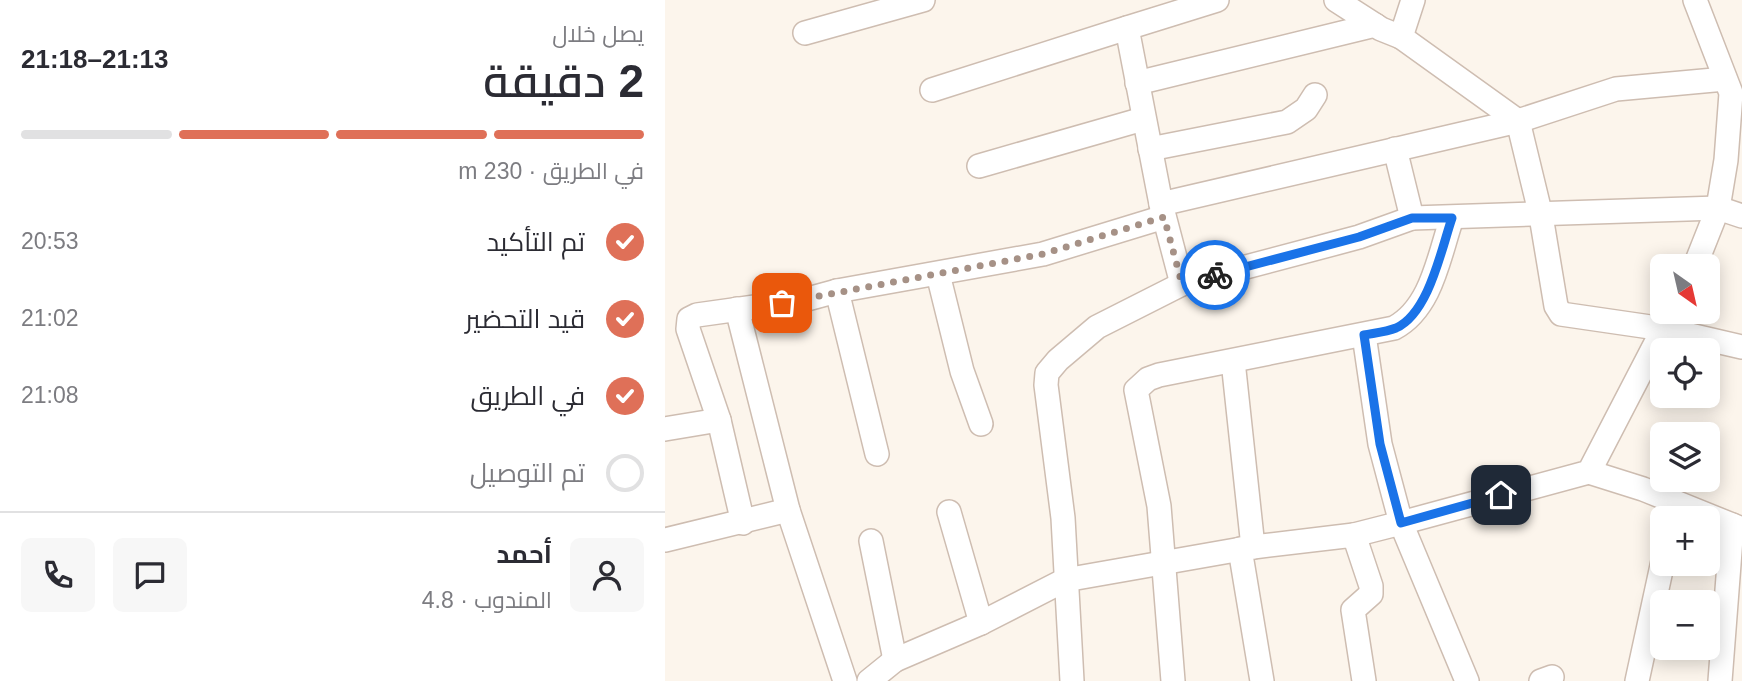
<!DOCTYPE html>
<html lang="ar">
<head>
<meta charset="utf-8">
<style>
	:root { --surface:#fff; --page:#f7f7f7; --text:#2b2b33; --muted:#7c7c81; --line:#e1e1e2; --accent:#df7058 }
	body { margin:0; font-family:Arial,Cairo,sans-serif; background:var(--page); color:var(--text); direction:rtl; height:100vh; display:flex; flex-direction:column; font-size:26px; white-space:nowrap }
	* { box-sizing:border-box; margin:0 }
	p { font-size:23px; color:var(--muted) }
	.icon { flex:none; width:38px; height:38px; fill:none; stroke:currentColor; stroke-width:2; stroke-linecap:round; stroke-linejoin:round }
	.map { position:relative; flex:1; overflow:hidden; direction:ltr }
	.sheet { display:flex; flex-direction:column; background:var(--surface); width:665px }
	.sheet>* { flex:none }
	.needle { width:46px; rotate:146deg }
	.buttons { position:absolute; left:985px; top:254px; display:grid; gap:14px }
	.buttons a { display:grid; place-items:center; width:70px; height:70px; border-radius:10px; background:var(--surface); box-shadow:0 4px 18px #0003; font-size:35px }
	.pin { position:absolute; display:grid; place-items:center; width:60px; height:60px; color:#fff; margin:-30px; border-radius:14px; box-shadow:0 4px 10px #0006 }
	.courier { position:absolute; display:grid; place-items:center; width:70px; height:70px; margin:-35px; border:5px solid #1a73e8; border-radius:50%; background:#fff; color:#222; box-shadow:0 2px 9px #0007 }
	.headline em { font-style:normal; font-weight:600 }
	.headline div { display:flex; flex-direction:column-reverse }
	.headline { display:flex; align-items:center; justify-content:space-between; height:119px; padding:0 21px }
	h1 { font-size:46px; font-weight:600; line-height:52px }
	.bar { display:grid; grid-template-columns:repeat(4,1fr); gap:10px 7px; align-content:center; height:84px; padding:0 21px }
	.bar i { height:9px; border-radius:5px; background:var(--line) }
	.bar .selected { background:var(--accent) }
	.bar p { grid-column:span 4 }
	.line { display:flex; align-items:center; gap:18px; padding:0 21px; border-top:2px solid var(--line) }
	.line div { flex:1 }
	.round { display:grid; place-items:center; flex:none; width:74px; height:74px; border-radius:10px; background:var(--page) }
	ol { padding:0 21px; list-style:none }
	li { display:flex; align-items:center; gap:21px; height:77px }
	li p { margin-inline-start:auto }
	li .icon { padding:7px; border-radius:50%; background:var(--accent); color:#fff; stroke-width:4 }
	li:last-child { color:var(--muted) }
	li i { width:38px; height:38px; border:4px solid var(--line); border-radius:50% }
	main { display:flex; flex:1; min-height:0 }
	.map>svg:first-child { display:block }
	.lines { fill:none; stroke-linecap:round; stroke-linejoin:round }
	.street-casing { stroke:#cebdb1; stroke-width:26 }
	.street { stroke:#fff; stroke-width:23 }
	.done { stroke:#a69186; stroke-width:7; stroke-dasharray:0 12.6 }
	.route { stroke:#1a73e8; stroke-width:9 }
</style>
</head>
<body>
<main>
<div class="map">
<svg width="1077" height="681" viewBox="0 0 1077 681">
	<rect width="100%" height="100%" fill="#fcf5ec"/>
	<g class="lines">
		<!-- street casing -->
		<g class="street-casing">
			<g id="street">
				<path d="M671,0L716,29L736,37L853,121L876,216L891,306L896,314L999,329L1077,347"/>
				<path d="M140,33L258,0"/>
				<path d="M736,37L748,0"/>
				<path d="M472,83L710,25"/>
				<path d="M267,90L462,28"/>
				<path d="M485,149L622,122L641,109L650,95"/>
				<path d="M730,149L747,218"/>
				<path d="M314,166L478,119"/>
				<path d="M496,204L853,121L951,89L1060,79"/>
				<path d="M1030,266L1053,208L1061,160L1066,93L1030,0"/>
				<path d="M273,274L297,371L316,424"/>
				<path d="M517,284L496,204L462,28L552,0"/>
				<path d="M172,291L212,454"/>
				<path d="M72,309L123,510L180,681"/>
				<path d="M699,335L715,444L736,523L924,472L1007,312"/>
				<path d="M568,361L588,547"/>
				<path d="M0,429L54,420"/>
				<path d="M924,472L978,489L1077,529"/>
				<path d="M284,512L316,623"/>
				<path d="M78,523L54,420L23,329L24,319L32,315L139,300L172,291L378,254L499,217"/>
				<path d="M689,535L736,523L802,681"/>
				<path d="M0,540L123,510"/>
				<path d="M206,541L230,660"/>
				<path d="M575,549L597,681"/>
				<path d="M204,681L230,660L316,623L400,580L588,547L689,535L706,586V594L688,610L699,681"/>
				<path d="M407,681L398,518L381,385L382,373L393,360L432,327L517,284L694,237L747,218L1053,208L1077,216"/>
				<path d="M508,681L494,506L471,390L483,379L494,375L729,328C767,308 774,255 787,218"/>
				<path d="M876,681L887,677"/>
				<path d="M972,681L998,561"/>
				<path d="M1055,681L1067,525"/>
			</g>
		</g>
		<!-- street -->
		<use href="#street" class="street"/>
	</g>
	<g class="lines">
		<!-- done -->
		<path class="done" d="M117,303L378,254L499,217L517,284L550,275"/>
		<!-- route -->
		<path class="route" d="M550,275L694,237L747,218H787C776,250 764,313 731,328C721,332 709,333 699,335L715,444L736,523L836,495"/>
	</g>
</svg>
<div class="buttons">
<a><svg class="needle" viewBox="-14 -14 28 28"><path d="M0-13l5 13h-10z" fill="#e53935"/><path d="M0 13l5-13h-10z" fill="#7c7c81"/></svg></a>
<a><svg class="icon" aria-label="locate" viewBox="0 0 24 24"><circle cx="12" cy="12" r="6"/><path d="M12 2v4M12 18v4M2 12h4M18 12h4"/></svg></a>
<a><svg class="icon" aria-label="layers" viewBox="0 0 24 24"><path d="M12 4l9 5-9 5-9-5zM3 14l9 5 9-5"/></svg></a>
<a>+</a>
<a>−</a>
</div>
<div class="pin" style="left:117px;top:303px;background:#ea580c"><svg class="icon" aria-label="bag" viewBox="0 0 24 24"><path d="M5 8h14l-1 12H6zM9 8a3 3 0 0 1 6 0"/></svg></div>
<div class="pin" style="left:836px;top:495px;background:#1f2937"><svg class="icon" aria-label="home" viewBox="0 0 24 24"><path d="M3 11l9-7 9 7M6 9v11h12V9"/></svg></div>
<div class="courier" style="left:550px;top:275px"><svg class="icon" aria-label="bike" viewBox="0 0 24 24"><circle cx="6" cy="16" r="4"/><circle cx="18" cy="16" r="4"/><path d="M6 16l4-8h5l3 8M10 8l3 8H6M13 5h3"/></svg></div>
</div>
<section class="sheet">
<div class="headline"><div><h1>2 دقيقة</h1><p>يصل خلال</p></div><em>21:13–21:18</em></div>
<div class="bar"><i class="selected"></i><i class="selected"></i><i class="selected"></i><i></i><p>في الطريق · 230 m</p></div>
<ol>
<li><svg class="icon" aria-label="check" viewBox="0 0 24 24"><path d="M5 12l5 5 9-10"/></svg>تم التأكيد<p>20:53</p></li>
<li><svg class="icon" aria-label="check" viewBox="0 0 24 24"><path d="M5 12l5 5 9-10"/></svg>قيد التحضير<p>21:02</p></li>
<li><svg class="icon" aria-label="check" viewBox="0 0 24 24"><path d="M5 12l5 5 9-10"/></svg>في الطريق<p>21:08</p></li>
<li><i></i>تم التوصيل</li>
</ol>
<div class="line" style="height:126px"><a class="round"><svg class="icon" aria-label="person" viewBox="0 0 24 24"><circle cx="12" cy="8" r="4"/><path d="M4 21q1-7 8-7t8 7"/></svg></a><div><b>أحمد</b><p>المندوب · 4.8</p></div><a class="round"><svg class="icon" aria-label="chat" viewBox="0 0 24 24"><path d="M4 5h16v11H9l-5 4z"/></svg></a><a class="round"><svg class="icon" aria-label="phone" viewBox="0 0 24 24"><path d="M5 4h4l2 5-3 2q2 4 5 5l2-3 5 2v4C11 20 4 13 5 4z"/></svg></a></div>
</section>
</main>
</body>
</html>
